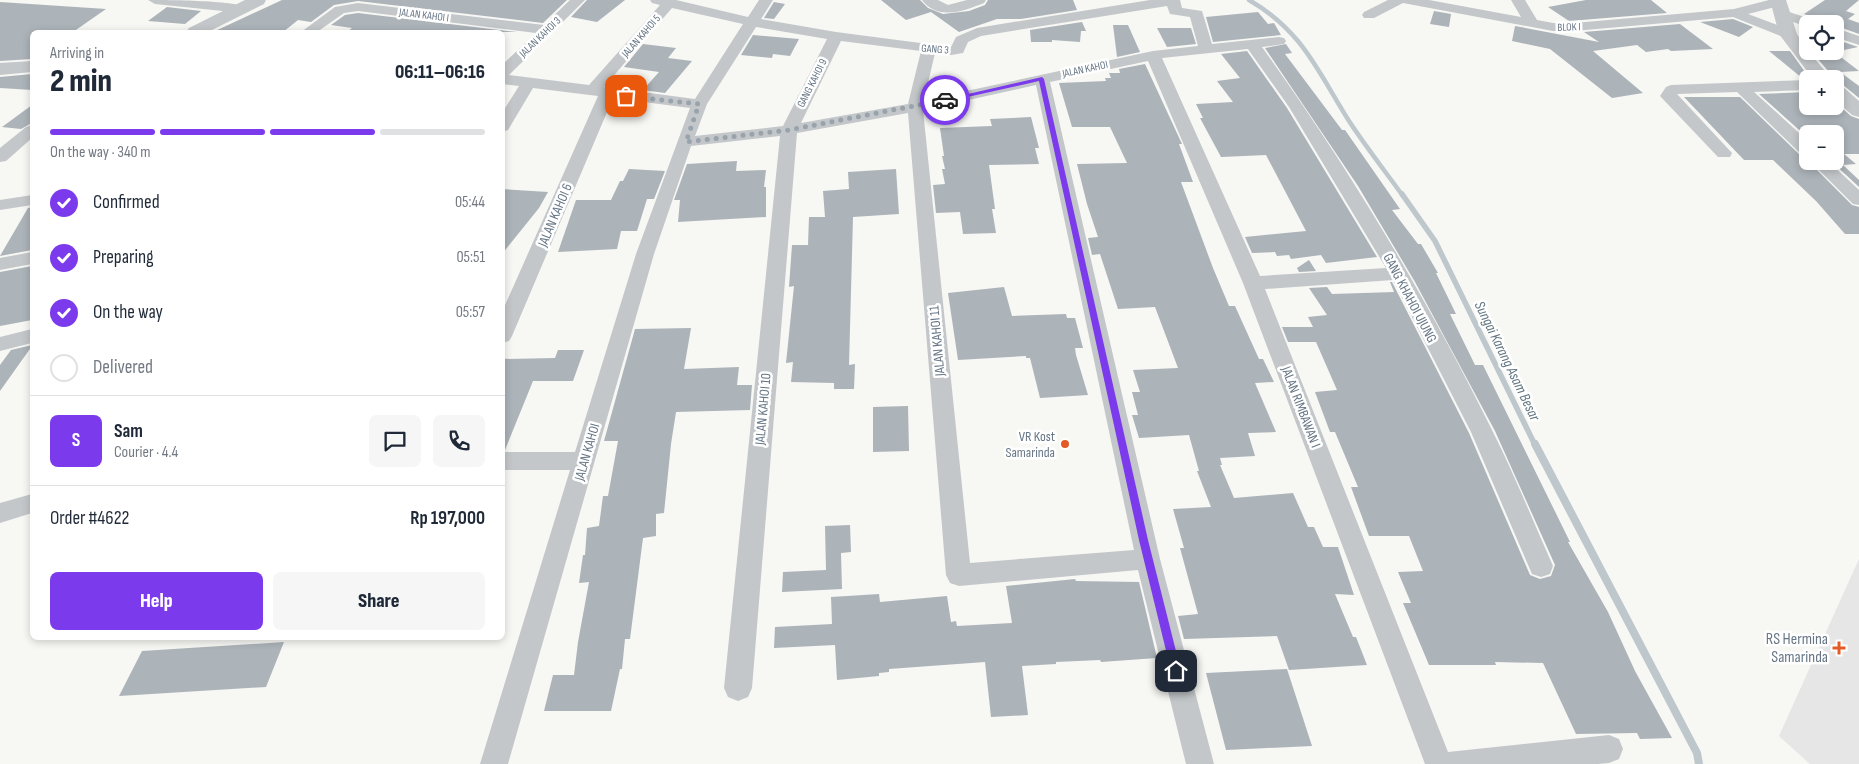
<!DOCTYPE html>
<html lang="en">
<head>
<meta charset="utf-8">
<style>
	:root { --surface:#fff; --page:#f6f6f7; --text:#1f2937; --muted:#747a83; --line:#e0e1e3; --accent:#7c3aed }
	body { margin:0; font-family:"Sofia Sans Condensed",sans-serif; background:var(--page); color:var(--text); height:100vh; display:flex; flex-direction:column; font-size:19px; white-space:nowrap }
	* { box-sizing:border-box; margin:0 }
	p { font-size:16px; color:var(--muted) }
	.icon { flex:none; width:28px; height:28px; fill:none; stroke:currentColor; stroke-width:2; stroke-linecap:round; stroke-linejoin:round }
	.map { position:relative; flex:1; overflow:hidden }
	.details { position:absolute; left:30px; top:30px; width:475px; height:610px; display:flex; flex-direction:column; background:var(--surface); border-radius:8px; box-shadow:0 2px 8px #0003 }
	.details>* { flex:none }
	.fabs { position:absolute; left:1799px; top:15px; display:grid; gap:10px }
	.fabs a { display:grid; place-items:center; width:45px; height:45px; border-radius:8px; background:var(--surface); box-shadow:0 2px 8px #0003; font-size:25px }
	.pin { position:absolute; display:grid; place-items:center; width:42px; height:42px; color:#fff; margin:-21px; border-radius:10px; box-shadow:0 2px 8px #0006 }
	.courier { position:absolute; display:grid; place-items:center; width:50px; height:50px; margin:-25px; border:4px solid #7c3aed; border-radius:50%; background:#fff; color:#222; box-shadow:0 1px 6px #0007 }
	.summary em { font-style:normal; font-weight:800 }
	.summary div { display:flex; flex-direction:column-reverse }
	.summary { display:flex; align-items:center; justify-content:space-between; height:85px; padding:0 20px }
	h1 { font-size:32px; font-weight:800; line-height:38px }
	.bar { display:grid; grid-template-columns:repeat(4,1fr); gap:8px 5px; align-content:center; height:60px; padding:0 20px }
	.bar i { height:6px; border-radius:4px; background:var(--line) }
	.bar .on { background:var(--accent) }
	.bar p { grid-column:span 4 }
	.line { display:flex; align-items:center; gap:12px; padding:0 20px; border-top:1px solid var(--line) }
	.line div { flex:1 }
	.round { display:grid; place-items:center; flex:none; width:52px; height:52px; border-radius:8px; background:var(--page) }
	ol { padding:0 20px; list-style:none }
	li { display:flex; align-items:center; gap:15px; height:55px }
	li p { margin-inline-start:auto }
	li .icon { padding:5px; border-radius:50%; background:var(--accent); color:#fff; stroke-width:4 }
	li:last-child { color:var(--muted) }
	li i { width:28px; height:28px; border:2px solid var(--line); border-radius:50% }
	.primary-button { display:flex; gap:10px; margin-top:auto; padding:10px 20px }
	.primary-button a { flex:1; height:58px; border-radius:8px; background:var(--accent); color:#fff; font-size:20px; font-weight:800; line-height:58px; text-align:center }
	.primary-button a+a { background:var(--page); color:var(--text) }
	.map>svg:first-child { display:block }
	.built { fill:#e5e6e5 }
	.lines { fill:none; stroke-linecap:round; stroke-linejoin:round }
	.stream-far2 { stroke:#bdc7cc; stroke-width:4.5 }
	.stream-far1 { stroke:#bdc7cc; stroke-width:5.5 }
	.stream { stroke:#bdc7cc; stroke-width:8 }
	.building { fill:#acb3b9 }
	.minor { fill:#c3c7ca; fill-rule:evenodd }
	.tertiary { fill:#c3c7ca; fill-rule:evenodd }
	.route { fill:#7c3aed }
	.done { stroke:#99a3ac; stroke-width:5; stroke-dasharray:0 9 }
	.poi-dot { fill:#e35c28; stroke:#fff; stroke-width:2 }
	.labels { text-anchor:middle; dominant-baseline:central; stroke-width:5; stroke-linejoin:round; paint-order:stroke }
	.far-street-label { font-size:11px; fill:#667685; stroke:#fff }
	.street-label { font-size:14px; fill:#667685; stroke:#fff }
	.poi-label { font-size:14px; fill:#667685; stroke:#fff; text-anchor:end }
	.water-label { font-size:15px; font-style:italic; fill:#627781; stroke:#fff }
	.near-poi-label { font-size:16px; fill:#667685; stroke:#fff; text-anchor:end }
</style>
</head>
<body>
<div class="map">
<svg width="1859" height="764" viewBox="0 0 1859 764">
	<rect width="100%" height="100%" fill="#f7f7f4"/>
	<!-- built -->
	<path class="built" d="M1859,559V764H1810L1779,736Z"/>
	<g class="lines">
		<!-- stream-far2 -->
		<path class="stream-far2" d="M1249,0C1303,31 1318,72 1349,121C1366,147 1385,171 1403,196"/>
		<!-- stream-far1 -->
		<path class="stream-far1" d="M1402,194L1435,241L1535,445"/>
		<!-- stream -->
		<path class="stream" d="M1535,444L1697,753L1699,764"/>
	</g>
	<!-- building -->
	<g class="building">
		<path d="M282,0H567L543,23L358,1L334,5L311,22L298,20L283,32H213Z"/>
		<path d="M587,0H625L597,22L571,17Z"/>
		<path d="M881,0H920L928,8L943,14L969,11L985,5L988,0H1073L1077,10L1021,19H997L959,32L931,12L906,20Z"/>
		<path d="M1586,0H1651L1667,13L1569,21L1548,7Z"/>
		<path d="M1825,0H1859L1846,11L1855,14L1848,19L1859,23V34L1804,14Z"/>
		<path d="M0,2L106,9L73,32H32V59L0,61Z"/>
		<path d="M774,2L785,4L774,19L764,18Z"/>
		<path d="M167,7L201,11L185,24L148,21Z"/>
		<path d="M1434,11L1451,14L1449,27L1430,24Z"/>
		<path d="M1258,12L1268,24L1274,23L1281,35L1213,42L1206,17Z"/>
		<path d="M358,13L517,32H347L352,28L331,25L345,15Z"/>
		<path d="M1733,19L1753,27L1739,37L1700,22Z"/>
		<path d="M1082,22L1086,31H1081L1080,42L1052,40V42H1031L1030,30Z"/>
		<path d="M1680,24L1713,49L1671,51L1668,49L1646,52L1637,45L1593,51L1643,93L1612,98L1550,49L1512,41L1515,26L1599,42L1584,32Z"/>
		<path d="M1113,25H1128L1140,52L1117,57Z"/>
		<path d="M1157,28H1191L1196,44L1167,47Z"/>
		<path d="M753,35L799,39L790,56L773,54L772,58L741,55Z"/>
		<path d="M1835,39L1858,47L1835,52Z"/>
		<path d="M643,44L676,48L668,58L692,61L665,93L643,90L659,72L624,67Z"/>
		<path d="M1286,44L1292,53L1285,54L1342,130H1345L1400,209L1392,210L1418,244H1421L1438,273H1436L1456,314H1450L1475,365H1483L1570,542H1568L1608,612L1635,671L1672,738L1640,739L1637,733L1576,734L1543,663L1495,662L1496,665H1429L1403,603H1411L1398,572L1423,571L1409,536H1369L1351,487H1358L1335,432H1330L1315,392L1337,390L1316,342H1288L1282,327H1313L1308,317L1327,315L1309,288L1327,287L1332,294L1394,292L1390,282H1392L1469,433L1530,575L1540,579L1551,576L1555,565L1495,431L1415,282L1358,186L1265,48Z"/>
		<path d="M1247,51L1287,108L1377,257L1326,263L1321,255L1291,259L1289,255L1277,256L1275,252L1252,253L1245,237L1306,231L1266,155L1221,157L1200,118H1203L1196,104L1233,102L1217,81L1240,78L1221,54Z"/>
		<path d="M1769,51H1790L1810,79L1802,78Z"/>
		<path d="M1811,51H1833L1859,71L1840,72L1859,86V98L1843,85L1835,82V79Z"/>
		<path d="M1145,64L1182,144H1179L1193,182H1181L1213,268L1229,306H1235L1259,359H1263L1274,382L1255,383L1276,432L1248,433L1255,456L1220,458L1222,465H1220L1234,498L1293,493L1308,527H1314L1323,547H1338L1354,595L1335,594L1353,637H1356L1367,665L1289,670L1277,636L1184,639L1178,616L1198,614L1180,548H1184L1173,509L1211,507L1197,471H1199L1189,435L1139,438L1132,415H1138L1132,392H1140L1133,370L1178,368L1155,307L1118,309L1100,254L1092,255L1088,238L1098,237L1087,204L1077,164L1127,163L1110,127H1072L1059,83L1106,81L1105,78H1111L1109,73H1120L1119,69Z"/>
		<path d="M32,74V90L0,88V77Z"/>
		<path d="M1808,92V106H1835V102L1851,116L1859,119V154H1844L1856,164L1843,165L1859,180V187L1831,161H1835V134H1808V138L1759,94Z"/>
		<path d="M1684,97H1740L1801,156L1808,158V161L1852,205L1859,207V234H1845L1816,201L1773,160H1744Z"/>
		<path d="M32,105V123L21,129L2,127Z"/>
		<path d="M1031,117L1039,148H1035L1039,164L989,165L995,209H992L996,233L963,234L960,212L936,213L933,185L945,184L942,169H945L942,156H944L940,128L992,126L990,119Z"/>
		<path d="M737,161L736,171L766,170L764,187H766V217L678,222L680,200H674L687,164Z"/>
		<path d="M629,169L665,171L654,199H647L637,231H621L617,249L558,252L576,200H611L620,181H623Z"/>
		<path d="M896,169L899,214L853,217L849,365L855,364L854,389H834V383L791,382L793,362L786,363L794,286L789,287L792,245H808L809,217H825L823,191L849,189L848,172Z"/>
		<path d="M502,189L548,192L539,208L502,254Z"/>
		<path d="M32,207V250L0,256L28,208Z"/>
		<path d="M1309,260L1316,271L1299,272L1297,268Z"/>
		<path d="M32,266V320L0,326V272Z"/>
		<path d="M1004,287L1012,316L1066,314L1067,318H1075L1083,348H1075L1076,355L1088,395L1040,398L1030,358H1026V356L958,360L948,293Z"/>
		<path d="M691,328L684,369L739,367L737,385H752L750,410L676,412L671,444L664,513L656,514V536L643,538L630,639H625L622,669H620L611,711H544L553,675H574L578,642L589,582L579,583L583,555H585L587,528L599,526L603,496H608L618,441H604L635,329Z"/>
		<path d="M32,345V346L0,391V365L11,350Z"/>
		<path d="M558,350H584L573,381H533L505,450H502V359L555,358Z"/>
		<path d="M908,406L909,451L873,452V407Z"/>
		<path d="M850,525L851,552L841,553L842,589L782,592L783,572L826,570L825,526Z"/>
		<path d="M1075,579L1076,581L1139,582L1157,658L1101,662L1100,660L1056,662V664L1022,666L1028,715L991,717L985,662L889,669V672L879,673V676L837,680L835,645L774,648L775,627L832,624L831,597L879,594L880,602L947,596L951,622L956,621L957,626L1012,623L1006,586Z"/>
		<path d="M284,642L266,687L119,696L142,651Z"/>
		<path d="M1287,669L1312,746L1226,750L1206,673Z"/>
	</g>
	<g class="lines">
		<!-- minor -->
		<g class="minor">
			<path d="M148,0C164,0 241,0 249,9L242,13L155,4Z"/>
			<path d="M570,0H585L509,75L589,85L660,5L652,3L650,0H676L748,17L759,0H773L761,19L836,32L951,47L956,37L977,28L1150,0H1180L1182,8L1202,11L1212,44L1279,37L1284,38L1286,41L1284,44L1262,47C1349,168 1427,298 1493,432C1515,476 1533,521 1553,566L1550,574L1541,577L1532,574L1471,432L1393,280L1265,289L1448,752L1609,735L1619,739L1623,749L1619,759L1609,763L1598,764H1425L1243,283L1148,61L1050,82L1160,559L1214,764H1186L1138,570L959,586L950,583L946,575L908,113L797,133L752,688L748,697L738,701L728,697L724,688L780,136L691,146L654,254L508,764H480L570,470H502V452H575L636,254L690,108L613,98L512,336L509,341L502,343V312L598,96L533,88L508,130L502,132V113L519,86L502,84V65L536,33L358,11L344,13L317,32H301L335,7L358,3L544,25ZM1167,6L1170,14L1190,17L1198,46L1153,51L924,100L935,53L951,55L963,53L968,42L981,36ZM672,8L743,24L695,99L604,87ZM756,27L827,39L783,126L695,136L707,104ZM841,41L921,51L908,104L801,123ZM1248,49L1289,107L1386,268L1260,276L1162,58ZM1036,85L1134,550L970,563L923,110Z"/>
			<path d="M922,0H938L948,5L967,0H986L984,3C964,11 938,21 922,0Z"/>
			<path d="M1388,0H1429L1521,17L1511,0H1525L1537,20L1553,23H1574L1734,9L1769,0H1784L1785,2L1783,5L1748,14L1793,31L1795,34L1793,37H1783L1733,17L1574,31H1553L1403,3L1374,18H1364L1362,15L1364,12Z"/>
			<path d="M1783,10L1817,21L1819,24H1808V27L1778,17L1776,14L1778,11Z"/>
			<path d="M1835,28L1859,36V45L1835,37Z"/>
			<path d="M1808,80V90L1754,92L1808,141V156L1802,155L1737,92L1677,94L1732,153L1730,157H1718L1660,96L1666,87L1671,85Z"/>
			<path d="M32,125V138L6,161L0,162V148L26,127Z"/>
			<path d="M1810,161H1828L1859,190V205L1853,204Z"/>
			<path d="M32,195V205L0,210V200Z"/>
			<path d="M32,252V264L0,270V258Z"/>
			<path d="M32,329V343L0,351V337Z"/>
			<path d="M32,494V513L0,523V503Z"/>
		</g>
		<!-- tertiary -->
		<g class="tertiary">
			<path d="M245,0H266L264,4L208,32H186L189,28Z"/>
			<path d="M1770,0H1786L1797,34L1808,51L1832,79H1813L1779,34Z"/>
			<path d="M32,61V72L0,75V63Z"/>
			<path d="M1835,84L1842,86L1859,101V117L1852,115L1835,100Z"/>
		</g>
	</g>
	<!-- route -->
	<path class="route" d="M1042,77L1044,79L1148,540L1181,671L1176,676L1171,671L1139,540L1039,81L945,102L942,100Z"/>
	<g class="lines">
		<!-- done -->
		<path class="done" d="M626,96L699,104L686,142L789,130L945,100"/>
	</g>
	<!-- markers -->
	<g class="poi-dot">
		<circle cx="1065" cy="444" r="5"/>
		<path d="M1836.5 640.5h5v5h5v5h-5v5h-5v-5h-5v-5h5z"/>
	</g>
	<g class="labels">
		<!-- far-street labels -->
		<g class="far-street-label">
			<text transform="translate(424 15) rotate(7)">JALAN KAHOI I</text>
			<text transform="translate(1569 27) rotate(-2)">BLOK I</text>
			<text transform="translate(641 36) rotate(-49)">JALAN KAHOI 5</text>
			<text transform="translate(540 37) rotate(-44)">JALAN KAHOI 3</text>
			<text transform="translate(935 49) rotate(4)">GANG 3</text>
			<text transform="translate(1085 69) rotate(-12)">JALAN KAHOI</text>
			<text transform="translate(812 83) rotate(-63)">GANG KAHOI 9</text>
		</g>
		<!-- street labels -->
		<g class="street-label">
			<text transform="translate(555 215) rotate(-67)">JALAN KAHOI 6</text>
			<text transform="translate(1410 298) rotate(62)">GANG KHAHOI UJUNG</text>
			<text transform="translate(937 341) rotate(-95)">JALAN KAHOI 11</text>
			<text transform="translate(1301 407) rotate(69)">JALAN RIMBAWAN I</text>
			<text transform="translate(763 409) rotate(-85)">JALAN KAHOI 10</text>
			<text transform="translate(587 452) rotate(-74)">JALAN KAHOI</text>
		</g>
		<!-- poi labels -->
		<g class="poi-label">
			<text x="1055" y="436">VR Kost<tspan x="1055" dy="16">Samarinda</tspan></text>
		</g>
		<!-- water labels -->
		<g class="water-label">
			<text transform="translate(1507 361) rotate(64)">Sungai Karang Asam Besar</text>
		</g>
		<!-- near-poi labels -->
		<g class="near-poi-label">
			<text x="1828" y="639">RS Hermina<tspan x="1828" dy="18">Samarinda</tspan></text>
		</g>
	</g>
</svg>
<div class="fabs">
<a><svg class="icon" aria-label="locate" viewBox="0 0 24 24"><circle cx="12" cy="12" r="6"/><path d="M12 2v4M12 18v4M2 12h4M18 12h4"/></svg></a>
<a>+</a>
<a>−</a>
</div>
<div class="pin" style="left:626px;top:96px;background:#ea580c"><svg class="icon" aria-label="bag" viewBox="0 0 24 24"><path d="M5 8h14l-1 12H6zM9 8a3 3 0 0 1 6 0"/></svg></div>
<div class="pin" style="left:1176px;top:671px;background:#1f2937"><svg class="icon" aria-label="home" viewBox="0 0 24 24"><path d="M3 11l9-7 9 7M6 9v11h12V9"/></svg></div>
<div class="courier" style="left:945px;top:100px"><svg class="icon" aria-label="car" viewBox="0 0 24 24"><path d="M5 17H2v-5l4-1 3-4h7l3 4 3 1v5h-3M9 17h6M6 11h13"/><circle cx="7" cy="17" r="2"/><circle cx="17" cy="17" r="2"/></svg></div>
<section class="details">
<div class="summary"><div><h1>2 min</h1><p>Arriving in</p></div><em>06:11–06:16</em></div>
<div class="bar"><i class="on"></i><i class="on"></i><i class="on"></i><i></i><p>On the way · 340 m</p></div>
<ol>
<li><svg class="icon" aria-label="check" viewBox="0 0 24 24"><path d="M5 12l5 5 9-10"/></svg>Confirmed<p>05:44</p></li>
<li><svg class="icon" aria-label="check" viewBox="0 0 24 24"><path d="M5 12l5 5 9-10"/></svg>Preparing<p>05:51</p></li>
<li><svg class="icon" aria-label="check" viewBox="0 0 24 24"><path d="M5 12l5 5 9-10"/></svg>On the way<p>05:57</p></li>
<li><i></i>Delivered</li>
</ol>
<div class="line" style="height:90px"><b class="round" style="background:var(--accent);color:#fff">S</b><div><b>Sam</b><p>Courier · 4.4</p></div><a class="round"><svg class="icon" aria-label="chat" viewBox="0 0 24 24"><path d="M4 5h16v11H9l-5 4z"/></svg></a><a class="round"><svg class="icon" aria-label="phone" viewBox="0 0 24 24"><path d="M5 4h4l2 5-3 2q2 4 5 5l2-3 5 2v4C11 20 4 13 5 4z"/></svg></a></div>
<div class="line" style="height:65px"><div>Order #4622</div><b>Rp 197,000</b></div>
<div class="primary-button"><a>Help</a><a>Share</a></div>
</section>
</div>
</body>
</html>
